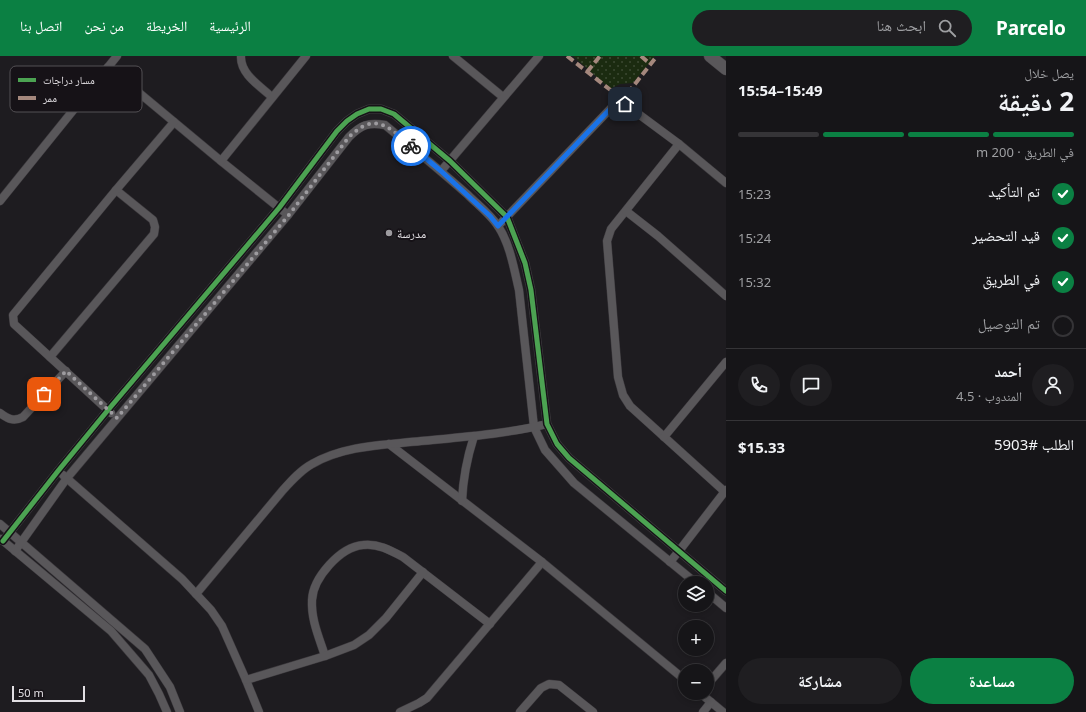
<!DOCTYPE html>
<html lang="ar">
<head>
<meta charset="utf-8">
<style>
	:root { --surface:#161518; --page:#1f1e21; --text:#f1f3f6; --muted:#9e9fa2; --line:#353437; --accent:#0b8043 }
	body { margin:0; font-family:"Noto Sans","Noto Naskh Arabic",sans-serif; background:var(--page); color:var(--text); direction:rtl; height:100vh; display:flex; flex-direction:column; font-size:15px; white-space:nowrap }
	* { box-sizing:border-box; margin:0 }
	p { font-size:13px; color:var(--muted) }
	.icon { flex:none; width:22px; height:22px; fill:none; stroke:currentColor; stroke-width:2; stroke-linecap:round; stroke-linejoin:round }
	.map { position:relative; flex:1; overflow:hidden; direction:ltr }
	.panel { display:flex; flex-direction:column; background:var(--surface); width:360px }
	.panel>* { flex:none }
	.fabs { position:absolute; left:678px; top:520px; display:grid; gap:8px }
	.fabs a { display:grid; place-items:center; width:36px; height:36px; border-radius:50%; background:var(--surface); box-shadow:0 2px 6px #0003,0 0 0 1px var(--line); font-size:20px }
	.scale { position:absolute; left:12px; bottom:10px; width:73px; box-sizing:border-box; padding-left:4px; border:2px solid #e2dfe3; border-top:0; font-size:11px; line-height:14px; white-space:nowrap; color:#e2dfe3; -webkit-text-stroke:3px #161217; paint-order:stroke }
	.pin { position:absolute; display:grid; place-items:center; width:34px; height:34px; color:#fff; margin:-17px; border-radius:8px; box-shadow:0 2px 6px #0006 }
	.courier { position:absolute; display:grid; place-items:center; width:40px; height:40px; margin:-20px; border:3px solid #1a73e8; border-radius:50%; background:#fff; color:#222; box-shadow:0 1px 5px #0007 }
	.overview em { font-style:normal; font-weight:700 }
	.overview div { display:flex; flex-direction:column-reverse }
	.overview { display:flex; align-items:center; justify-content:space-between; height:68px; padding:0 12px }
	h1 { font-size:26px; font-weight:700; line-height:30px }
	.bar { display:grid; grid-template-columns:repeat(4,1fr); gap:6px 4px; align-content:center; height:48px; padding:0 12px }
	.bar i { height:5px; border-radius:3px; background:var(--line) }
	.bar .active { background:var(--accent) }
	.bar p { grid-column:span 4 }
	.line { display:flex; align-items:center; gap:10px; padding:0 12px; border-top:1px solid var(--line) }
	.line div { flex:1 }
	.round { display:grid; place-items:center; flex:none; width:42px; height:42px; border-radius:21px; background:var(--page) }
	ol { padding:0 12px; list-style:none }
	li { display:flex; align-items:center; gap:12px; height:44px }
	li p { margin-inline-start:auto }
	li .icon { padding:4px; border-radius:50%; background:var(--accent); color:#fff; stroke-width:4 }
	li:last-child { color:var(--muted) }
	li i { width:22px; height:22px; border:2px solid var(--line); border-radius:50% }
	.primary-button { display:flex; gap:8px; margin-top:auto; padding:8px 12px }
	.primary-button a { flex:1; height:46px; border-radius:24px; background:var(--accent); color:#fff; font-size:16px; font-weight:700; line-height:46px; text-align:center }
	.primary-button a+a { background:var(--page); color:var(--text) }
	header { display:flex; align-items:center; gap:24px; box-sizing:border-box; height:56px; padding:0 20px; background:var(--accent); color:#fff }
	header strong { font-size:19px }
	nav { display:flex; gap:22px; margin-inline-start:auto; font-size:14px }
	.search { width:280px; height:36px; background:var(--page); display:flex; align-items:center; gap:10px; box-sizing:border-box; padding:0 14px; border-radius:22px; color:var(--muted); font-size:15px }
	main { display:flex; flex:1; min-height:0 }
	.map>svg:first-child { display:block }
	.green { fill:url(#green-dots) }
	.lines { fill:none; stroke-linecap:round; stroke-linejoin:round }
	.street-casing { stroke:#3c393d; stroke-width:9 }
	.secondary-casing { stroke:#3c393d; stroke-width:13 }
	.street { stroke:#59575a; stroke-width:8 }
	.secondary { stroke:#59575a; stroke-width:12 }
	.quiet { stroke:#a5887d; stroke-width:4; stroke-dasharray:8 4; stroke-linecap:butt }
	.cycleway-casing { stroke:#161217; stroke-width:8 }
	.cycleway { stroke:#4ca352; stroke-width:5 }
	.done { stroke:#9d9b9f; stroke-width:4; stroke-dasharray:0 7.2 }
	.route { stroke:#1a73e8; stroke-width:5 }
	.poi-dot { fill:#9d9b9f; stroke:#161217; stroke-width:1.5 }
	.labels { text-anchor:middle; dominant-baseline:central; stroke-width:4; stroke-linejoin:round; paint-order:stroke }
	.poi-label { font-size:12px; fill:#e2dfe3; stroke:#161217; text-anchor:start }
	.key { fill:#161217; stroke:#535054; stroke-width:1 }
	.key-label { font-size:11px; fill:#e2dfe3 }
</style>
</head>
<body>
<header>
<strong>Parcelo</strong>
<div class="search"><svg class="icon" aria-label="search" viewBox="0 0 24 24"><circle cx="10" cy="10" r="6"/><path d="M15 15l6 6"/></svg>ابحث هنا</div>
<nav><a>الرئيسية</a><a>الخريطة</a><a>من نحن</a><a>اتصل بنا</a></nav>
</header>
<main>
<section class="panel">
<div class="overview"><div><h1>2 دقيقة</h1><p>يصل خلال</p></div><em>15:49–15:54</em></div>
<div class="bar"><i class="active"></i><i class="active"></i><i class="active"></i><i></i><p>في الطريق · 200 m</p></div>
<ol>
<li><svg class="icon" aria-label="check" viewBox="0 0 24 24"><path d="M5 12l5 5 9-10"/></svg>تم التأكيد<p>15:23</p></li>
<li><svg class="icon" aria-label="check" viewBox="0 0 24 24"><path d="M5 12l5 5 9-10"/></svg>قيد التحضير<p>15:24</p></li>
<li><svg class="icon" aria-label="check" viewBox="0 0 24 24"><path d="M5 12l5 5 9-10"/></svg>في الطريق<p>15:32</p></li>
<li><i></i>تم التوصيل</li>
</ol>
<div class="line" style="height:72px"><a class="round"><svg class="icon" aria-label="person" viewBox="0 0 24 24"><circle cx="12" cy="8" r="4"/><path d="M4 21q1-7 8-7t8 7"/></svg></a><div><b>أحمد</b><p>المندوب · 4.5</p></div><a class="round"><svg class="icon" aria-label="chat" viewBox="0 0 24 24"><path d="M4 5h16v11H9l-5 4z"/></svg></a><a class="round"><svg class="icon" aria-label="phone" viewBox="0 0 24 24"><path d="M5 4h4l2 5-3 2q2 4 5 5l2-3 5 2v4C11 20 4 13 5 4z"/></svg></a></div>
<div class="line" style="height:52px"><div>الطلب #5903</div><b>$15.33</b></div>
<div class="primary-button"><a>مساعدة</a><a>مشاركة</a></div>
</section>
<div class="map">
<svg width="726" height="656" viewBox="0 0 726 656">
	<defs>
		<pattern id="green-dots" width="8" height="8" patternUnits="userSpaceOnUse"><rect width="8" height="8" fill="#1b2b10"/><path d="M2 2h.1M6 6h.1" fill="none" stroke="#3c4933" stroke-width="1.8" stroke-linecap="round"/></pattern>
	</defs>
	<rect width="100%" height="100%" fill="#1e1c20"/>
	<!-- green -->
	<path class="green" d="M573,0H655L633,27L620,28L610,33Z"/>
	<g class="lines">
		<!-- street casing -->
		<g class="street-casing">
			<g id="street">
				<path d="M241,0C240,18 260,30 272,41"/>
				<path d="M453,0L503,41"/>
				<path d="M108,11L221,105L288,159"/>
				<path d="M679,88L611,173L607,185L618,321L623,339L630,350L725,436"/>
				<path d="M221,105L306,0"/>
				<path d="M441,115L539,0"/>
				<path d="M0,145L117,0"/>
				<path d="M626,155L658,180L726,240"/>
				<path d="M498,170L614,49L620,47L625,48L679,88L726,127"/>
				<path d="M50,301L154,178L155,171L153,164L116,134"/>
				<path d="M0,357C8,363 14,366 23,361L66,315"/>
				<path d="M111,357L14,268L13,259L116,134L174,66"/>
				<path d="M664,381L726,306"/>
				<path d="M389,388L542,506L685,624"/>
				<path d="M63,419L182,523L211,554L222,570L246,624L259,656"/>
				<path d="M462,445C463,422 467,402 474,380"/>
				<path d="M0,468L145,593L170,631L180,656"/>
				<path d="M1,483L111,575L149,619L159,638L167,656"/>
				<path d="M3,485L58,415L108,354L279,152L337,75L347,65L357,58L369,53H381L394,58L450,105L507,161L525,207L531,234L547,368L557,388L569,402L726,535"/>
				<path d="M15,495L67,422L288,159L349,81C361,69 368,66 385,69C413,92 441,115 468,139C478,149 490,158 498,170C510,188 514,213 519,234L534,371L545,394L574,427L696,527"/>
				<path d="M670,506L679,495L726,434"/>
				<path d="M707,536L726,552"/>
				<path d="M196,538L283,434C292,424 301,414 312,408C345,389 385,389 421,385C463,381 506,378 547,368"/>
				<path d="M325,600C319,581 311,564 312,544C313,522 340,491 363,489C377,487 390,494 403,501L490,568"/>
				<path d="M246,624L325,600L354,589L369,579L386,562L423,516"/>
				<path d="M707,629L726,607"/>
				<path d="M700,637L723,656"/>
				<path d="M400,656L419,647L427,642L542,506"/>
				<path d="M520,656L541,632L549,628L559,629L593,656"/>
				<path d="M703,656L711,646"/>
			</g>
		</g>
		<!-- secondary casing -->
		<g class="secondary-casing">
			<path id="secondary" d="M710,0L726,13"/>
		</g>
		<!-- street -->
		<use href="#street" class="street"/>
		<!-- secondary -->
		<use href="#secondary" class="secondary"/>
		<!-- quiet -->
		<g class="quiet">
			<path d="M567,0L622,43"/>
			<path d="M641,0L650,8"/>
			<path d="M587,16L600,0"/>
			<path d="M620,47L657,0"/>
		</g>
		<!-- cycleway casing -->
		<g class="cycleway-casing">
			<path id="cycleway" d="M3,485L58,415L108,354L279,152L337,75L347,65L357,58L369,53H381L394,58L450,105L507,161L525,207L531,234L547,368L557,388L569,402L726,535"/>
		</g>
		<!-- cycleway -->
		<use href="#cycleway" class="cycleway"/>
	</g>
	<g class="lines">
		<!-- done -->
		<path class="done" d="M44,338L66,315L117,362L288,160L349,81C376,55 388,71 411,90"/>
		<!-- route -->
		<path class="route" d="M411,90L441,115L490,160L498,170L614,49L620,47L625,48"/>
	</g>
	<!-- markers -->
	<circle class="poi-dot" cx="389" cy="177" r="4"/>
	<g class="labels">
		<!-- poi labels -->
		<g class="poi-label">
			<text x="397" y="177">مدرسة</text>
		</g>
	</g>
	<!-- legend -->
	<rect x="10" y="10" width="132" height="46" rx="6" class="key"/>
	<rect x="18" y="22" width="18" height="4" fill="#4ca352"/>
	<rect x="18" y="40" width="18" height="4" fill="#a5887d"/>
	<g class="key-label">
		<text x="43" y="28">مسار دراجات</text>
		<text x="43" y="46">ممر</text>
	</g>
</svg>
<div class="fabs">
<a><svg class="icon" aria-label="layers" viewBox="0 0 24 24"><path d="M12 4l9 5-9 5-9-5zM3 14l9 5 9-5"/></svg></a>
<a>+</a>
<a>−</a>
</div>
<div class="scale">50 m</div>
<div class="pin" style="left:44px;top:338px;background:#ea580c"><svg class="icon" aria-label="bag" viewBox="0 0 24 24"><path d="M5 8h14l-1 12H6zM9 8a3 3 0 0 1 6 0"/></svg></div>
<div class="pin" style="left:625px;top:48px;background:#1f2937"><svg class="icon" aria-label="home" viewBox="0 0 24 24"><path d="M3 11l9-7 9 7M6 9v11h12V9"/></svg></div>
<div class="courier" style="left:411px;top:90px"><svg class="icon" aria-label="bike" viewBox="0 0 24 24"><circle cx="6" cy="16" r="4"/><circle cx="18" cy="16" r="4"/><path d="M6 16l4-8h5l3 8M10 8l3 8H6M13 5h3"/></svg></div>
</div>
</main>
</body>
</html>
